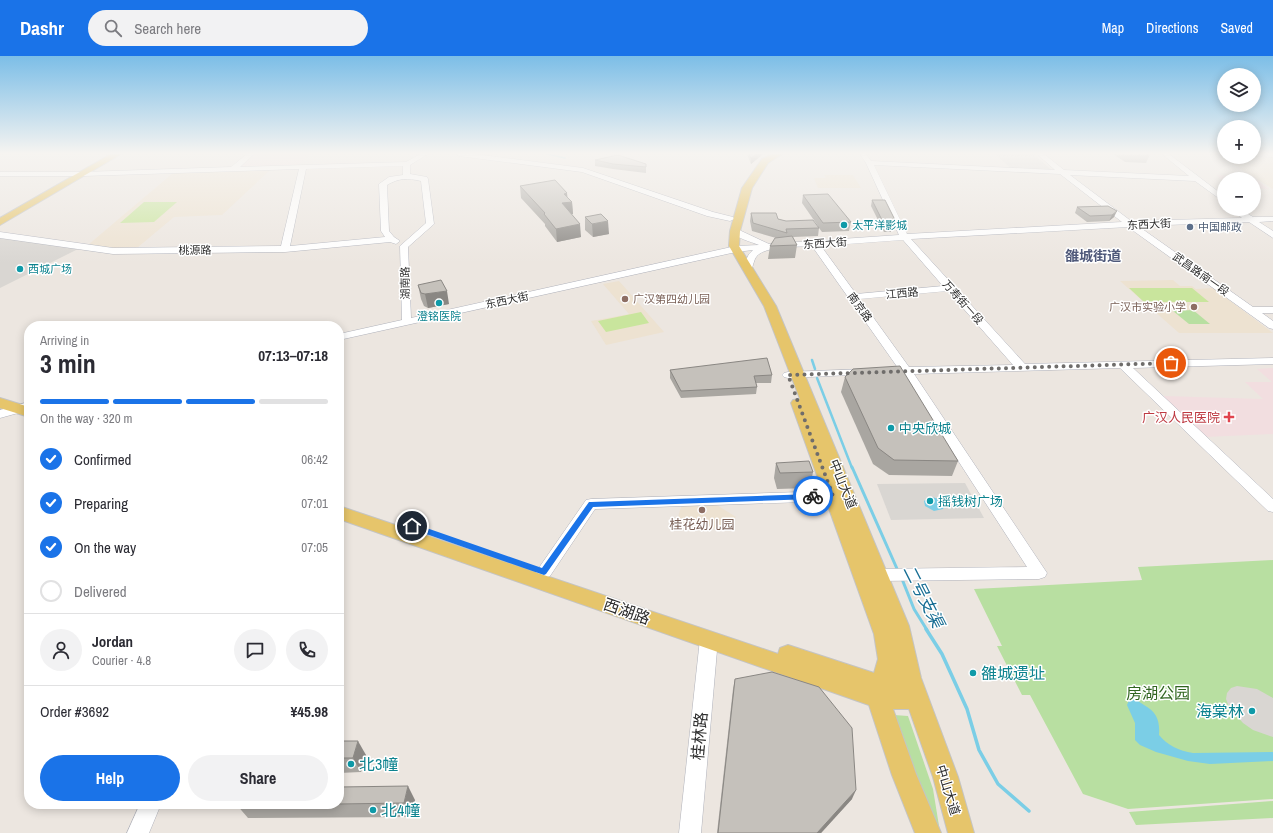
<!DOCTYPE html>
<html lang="en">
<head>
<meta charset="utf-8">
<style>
	:root { --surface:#fff; --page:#f2f2f3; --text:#2b2b33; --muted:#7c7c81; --line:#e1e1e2; --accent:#1a73e8 }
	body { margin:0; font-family:"Archivo Narrow","Noto Sans SC",sans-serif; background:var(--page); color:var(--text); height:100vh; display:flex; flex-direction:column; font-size:15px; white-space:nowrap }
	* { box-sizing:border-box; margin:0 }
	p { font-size:13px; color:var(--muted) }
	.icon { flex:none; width:22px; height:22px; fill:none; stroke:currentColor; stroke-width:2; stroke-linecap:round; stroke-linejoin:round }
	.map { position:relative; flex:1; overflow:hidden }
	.panel { position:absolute; left:24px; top:265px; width:320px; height:488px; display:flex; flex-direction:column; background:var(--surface); border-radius:16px; box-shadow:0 2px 10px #0003 }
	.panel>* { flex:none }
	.fabs { position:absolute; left:1217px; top:12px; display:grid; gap:8px }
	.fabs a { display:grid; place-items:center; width:44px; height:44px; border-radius:50%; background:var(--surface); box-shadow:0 2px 10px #0003; font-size:20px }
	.pin { position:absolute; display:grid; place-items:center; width:34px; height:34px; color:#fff; margin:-17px; border:2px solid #fff; border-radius:50%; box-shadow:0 1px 4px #0007 }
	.courier { position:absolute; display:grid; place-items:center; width:40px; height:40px; margin:-20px; border:3px solid #1a73e8; border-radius:50%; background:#fff; color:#222; box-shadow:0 1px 5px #0007 }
	.headline em { font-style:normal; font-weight:700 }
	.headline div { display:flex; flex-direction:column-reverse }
	.headline { display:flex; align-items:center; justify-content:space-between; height:68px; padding:0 16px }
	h1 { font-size:26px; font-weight:700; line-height:30px }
	.bar { display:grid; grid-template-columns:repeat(4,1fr); gap:6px 4px; align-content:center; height:48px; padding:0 16px }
	.bar i { height:5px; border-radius:3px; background:var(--line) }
	.bar .current { background:var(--accent) }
	.bar p { grid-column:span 4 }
	.line { display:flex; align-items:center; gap:10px; padding:0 16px; border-top:1px solid var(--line) }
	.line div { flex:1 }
	.round { display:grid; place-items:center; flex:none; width:42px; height:42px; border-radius:21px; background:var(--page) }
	ol { padding:0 16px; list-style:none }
	li { display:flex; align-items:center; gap:12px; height:44px }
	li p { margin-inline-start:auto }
	li .icon { padding:4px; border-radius:50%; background:var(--accent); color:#fff; stroke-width:4 }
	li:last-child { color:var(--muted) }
	li i { width:22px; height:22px; border:2px solid var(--line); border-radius:50% }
	.action { display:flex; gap:8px; margin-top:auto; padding:8px 16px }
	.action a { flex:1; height:46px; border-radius:24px; background:var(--accent); color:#fff; font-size:16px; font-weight:700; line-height:46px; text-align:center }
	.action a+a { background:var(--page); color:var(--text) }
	header { display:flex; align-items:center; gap:24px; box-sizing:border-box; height:56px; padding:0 20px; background:var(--accent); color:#fff }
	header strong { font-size:19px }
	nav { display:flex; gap:22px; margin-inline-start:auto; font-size:14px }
	.search { width:280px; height:36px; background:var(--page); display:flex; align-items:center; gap:10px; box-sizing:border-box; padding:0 14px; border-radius:22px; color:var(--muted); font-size:15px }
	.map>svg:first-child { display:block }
	.education { fill:#ede2d1 }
	.medical { fill:#f2dee0 }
	.green { fill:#b8dfa1 }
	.pitch { fill:#c9e59d }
	.plaza { fill:#d9d6d2 }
	.water { fill:#7bcee6 }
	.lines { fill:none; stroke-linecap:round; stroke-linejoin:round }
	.stream-far3 { stroke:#7bcee6; stroke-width:1.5 }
	.stream-far2 { stroke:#7bcee6; stroke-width:2.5 }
	.stream-far1 { stroke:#7bcee6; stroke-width:3 }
	.stream { stroke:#7bcee6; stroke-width:3.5 }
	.minor-casing { stroke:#b0b2bb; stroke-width:1 }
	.major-casing { stroke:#c4c4c4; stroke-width:2 }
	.minor { fill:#fff; fill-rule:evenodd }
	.major { fill:#e6c56b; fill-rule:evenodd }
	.wall { fill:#a9a6a1 }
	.shaded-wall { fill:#8a8783 }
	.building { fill:#c5c1bb; stroke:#8a8783 }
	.route { fill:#1a73e8 }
	.done { stroke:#6f6d6b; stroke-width:4; stroke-dasharray:0 7.2 }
	.culture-dot { fill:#0f9aa8; stroke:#fff; stroke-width:1.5 }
	.service-dot { fill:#5c6f8a; stroke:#fff; stroke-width:1.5 }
	.education-dot { fill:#8d6e63; stroke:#fff; stroke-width:1.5 }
	.health-dot { fill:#e0444e; stroke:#fff; stroke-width:1.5 }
	.labels { text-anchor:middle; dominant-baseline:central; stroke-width:3; stroke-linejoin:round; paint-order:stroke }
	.far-street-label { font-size:11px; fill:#2c2c2c; stroke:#fff }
	.far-culture-label { font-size:11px; fill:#0d838f; stroke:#fff; text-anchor:start }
	.far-service-label { font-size:11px; fill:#4e5e75; stroke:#fff; text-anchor:start }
	.far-education-label { font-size:11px; fill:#785e54; stroke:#fff; text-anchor:start }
	.health-label { font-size:13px; fill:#be3a42; stroke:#fff; text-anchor:end }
	.culture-label { font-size:13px; fill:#0d838f; stroke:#fff; text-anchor:start }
	.street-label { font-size:13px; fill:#2c2c2c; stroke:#fff }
	.education-label { font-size:13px; fill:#785e54; stroke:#fff }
	.far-district-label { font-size:14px; font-weight:bold; fill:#4f597a; stroke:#fff }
	.near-street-label { font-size:16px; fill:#2c2c2c; stroke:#fff }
	.near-culture-label { font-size:16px; fill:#0d838f; stroke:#fff; text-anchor:start }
	.near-park-label { font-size:16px; fill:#316520; stroke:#fff }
	.near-water-label { font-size:17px; font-style:italic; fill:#186e94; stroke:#fff }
</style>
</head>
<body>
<header>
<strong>Dashr</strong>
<div class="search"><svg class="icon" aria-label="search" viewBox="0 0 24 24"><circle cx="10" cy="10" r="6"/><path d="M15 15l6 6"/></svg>Search here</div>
<nav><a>Map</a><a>Directions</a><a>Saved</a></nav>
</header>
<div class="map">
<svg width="1273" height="777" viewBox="0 0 1273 777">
	<rect width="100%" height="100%" fill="#ece6e0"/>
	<!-- education -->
	<g class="education">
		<path d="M1254,100H1273V133L1225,103L1259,104Z"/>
		<path d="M270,114L222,159L174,161L137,192L116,193L88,189L173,117Z"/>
		<path d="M824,119H853L861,132H818L814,122H826Z"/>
		<path d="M1173,224L1180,230H1192L1196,233L1213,232L1273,277H1179L1120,225Z"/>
		<path d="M619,225L664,276L606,289L591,265L629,258L603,228Z"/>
		<path d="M712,446L736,461L722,470L710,473H692L676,468L682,447Z"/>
	</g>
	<!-- medical -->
	<g class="medical">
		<path d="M254,98H310L298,109L238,111Z"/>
		<path d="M1216,119L1253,121L1269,133L1254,132V123H1224V126Z"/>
		<path d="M1273,312V378L1205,381L1163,340L1263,343L1245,326H1272L1257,313Z"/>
	</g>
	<!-- green -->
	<g class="green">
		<path d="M1193,254L1210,268H1189L1173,255Z"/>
		<path d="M1273,504V743L1128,753L1083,738L1030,639H1022L997,590H1002L974,533L1142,524L1138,511Z"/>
		<path d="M894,659L908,660L933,733L940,776L920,730Z"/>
		<path d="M1273,745V762L1136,769L1129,756Z"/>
	</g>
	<!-- pitch -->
	<g class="pitch">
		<path d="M144,146H177L154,166L120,167Z"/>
		<path d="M1129,232H1192L1209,246H1144Z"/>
		<path d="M641,256L649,267L606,276L598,265Z"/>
	</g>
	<!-- plaza -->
	<g class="plaza">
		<path d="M995,98H1033L1054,116L1013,114Z"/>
		<path d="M0,182L78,193L0,232Z"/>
		<path d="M965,427L984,462L891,464L877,428Z"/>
		<path d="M1237,630L1257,633L1273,642V681L1253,674L1243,667L1229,651L1226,643L1227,637L1231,632Z"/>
	</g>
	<!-- water -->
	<g class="water">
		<path d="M929,441C935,441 941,443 944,449L943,453L934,455L925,450L924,445Z"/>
		<path d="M1130,642C1136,642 1139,646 1144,649C1157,656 1160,665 1159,679C1167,689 1179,695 1193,697L1273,696V705L1210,708L1188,705L1156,696L1140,689L1135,684V667L1127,649Z"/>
	</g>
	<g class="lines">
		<!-- stream-far3 -->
		<path class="stream-far3" d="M547,98L565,102"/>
		<!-- stream-far2 -->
		<g class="stream-far2">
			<path d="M812,304L815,313"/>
			<path d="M817,322L852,412"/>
		</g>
		<!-- stream-far1 -->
		<g class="stream-far1">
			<path d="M852,411L898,515"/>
			<path d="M902,523L914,553L927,574"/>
		</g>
		<!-- stream -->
		<path class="stream" d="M926,573L942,598L967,653L979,694L998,728L1029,755"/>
		<!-- minor casing -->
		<g class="minor-casing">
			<g id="minor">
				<path d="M247,98H254L240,111L406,106L420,98H428L410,109V118L427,121L428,123L434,168L408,191L411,262L736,190L759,189C749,185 738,183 731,175L732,173L735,172L769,188L899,179L866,107L860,98H866L871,105L1055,114L1037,98H1044L1064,114L1189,120L1162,98H1169L1224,140V146L1195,125L1070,119L1131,165L1242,162L1231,153H1240L1253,161H1273V165L1259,166L1273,175V182L1249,166L1138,170L1253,251H1273V257H1262L1273,265V273L1269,272L1128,171L911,183L1025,308L1273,302V308L1133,312L1273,443V456L1268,455L1120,312L914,318L1047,517L1045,521L1039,523L879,525L873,523L871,519L873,515L879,513L1027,511L902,318L895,317L893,315L898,312L812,190C799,191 765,190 757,200C752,205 755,213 747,215L742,212L749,198L753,194L736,196L339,284V278L402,264L400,190L426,167L421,125C407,122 399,122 387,129L389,175L394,181L400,185L396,188L390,186L285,196L113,198L0,182V176L113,192L281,190L299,113L83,120H0V116H83L231,111ZM874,109L1060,118L1122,166L907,178ZM403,110V119L389,121L379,128L381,175L385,181L290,190L306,113ZM903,184L943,230L856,238L821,190ZM948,235L1013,309L909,311L860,243Z"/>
				<path d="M456,98H474L583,112L713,156L733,161L734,163L730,165L707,160L582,116L459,100Z"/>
				<path d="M1218,98H1224V100L1219,99Z"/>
				<path d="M1254,98H1273V101L1254,100Z"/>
				<path d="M867,313L871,314L873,316L871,318L788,322L784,321L782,319L784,317L788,316Z"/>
				<path d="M29,346V354L0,362V354Z"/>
				<path d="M833,435L838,436L840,440L838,444L833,445L595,453L550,520L544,522L538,520L536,516L586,444L591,443Z"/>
				<path d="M709,576L715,578L718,583L701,777H679L700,583L703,578Z"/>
				<path d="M140,748H161L149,777H127Z"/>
			</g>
		</g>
		<!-- major casing -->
		<g class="major-casing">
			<g id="major">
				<path d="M111,98H121L0,169V162Z"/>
				<path d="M772,98H782L768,107L752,132L740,175L739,190L776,250L909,570L921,622L958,721L974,777H948L933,721L909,653H893L916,718L941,777H915L892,719L869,649L339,463V450L778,598L780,592L788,589L874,617L878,603L874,578L791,347L793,344L800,343L764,250L729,190L730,175L742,132L762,103Z"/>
				<path d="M0,342L29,351V361L0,352Z"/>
			</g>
		</g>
		<!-- minor -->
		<use href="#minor" class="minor"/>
		<!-- major -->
		<use href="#major" class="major"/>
	</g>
	<!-- wall -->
	<g class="wall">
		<path d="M747,98H763L751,108Z"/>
		<path d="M1113,98H1150L1146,107L1125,106Z"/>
		<path d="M595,104L646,108V117L613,113L595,110Z"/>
		<path d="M520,130L567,137V141L572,146L573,158H571L581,181L557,186L545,170V168L521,142Z"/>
		<path d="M803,139L851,166L849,175L822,176L819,172L818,180L793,181L797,189L795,202L768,203L770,190L776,182L752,175L750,165L751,157L778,163L786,165L818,170L802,147Z"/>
		<path d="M872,144L894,172L890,176H884L871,150Z"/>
		<path d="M1108,150L1114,161L1109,165L1087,166L1075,157L1077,151Z"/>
		<path d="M585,161L609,178L593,181L585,174Z"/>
		<path d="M418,229L449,248L428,252L424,250L421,243Z"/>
		<path d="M670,314L772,319L771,327H756L757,331L756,338L681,342L670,322Z"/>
		<path d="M845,321L958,405L952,420L889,419L873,408L841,336Z"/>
		<path d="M776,407L813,416L810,432L777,433L774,422Z"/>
		<path d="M735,623L852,743L821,777H717L733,633Z"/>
		<path d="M339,685L366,699L361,716L339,717Z"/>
		<path d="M339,731L415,744L411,761L248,762L236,748H339Z"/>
	</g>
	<!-- shaded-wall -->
	<g class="shaded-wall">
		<path d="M757,98H763L751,108V102Z"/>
		<path d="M567,137L568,146H572L573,158L563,160L562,147L564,138Z"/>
		<path d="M1117,155L1114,161L1109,165L1112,159Z"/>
		<path d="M608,165L609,178L593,181L592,168Z"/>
		<path d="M896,166L894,172L890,176L891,170Z"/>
		<path d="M580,168L581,181L557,186L556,173Z"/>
		<path d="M447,235L449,248L428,252L425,238Z"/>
		<path d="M358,685L366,699L361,716L353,702Z"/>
		<path d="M408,730L415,744L411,761L404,747Z"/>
		<path d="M856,734L852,743L821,777H817Z"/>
	</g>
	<!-- building -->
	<g class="building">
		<path d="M749,98H757L751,102Z"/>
		<path d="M618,99L646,108V111L613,108L595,104Z"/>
		<path d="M555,124L567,137L564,138L572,146L562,147L580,168L556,173L544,158L545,157L520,130Z"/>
		<path d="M828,138L851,166L823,167L803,139Z"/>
		<path d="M872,144H885L896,166L891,170H885Z"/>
		<path d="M1108,150L1117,155L1112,159L1090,160L1077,151Z"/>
		<path d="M751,157H776L778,163L786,165L813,164L819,172L786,173L787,177L753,167Z"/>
		<path d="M601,158L608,165L592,168L585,161Z"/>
		<path d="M792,180L797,189L770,190L775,182Z"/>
		<path d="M441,224L447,235L425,238L421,237L418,229Z"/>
		<path d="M767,302L772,319L754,320L757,331L681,335L670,314Z"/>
		<path d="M900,310L958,405L894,404L878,392L845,321L853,313Z"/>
		<path d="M809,405L813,416L780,417L776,407Z"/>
		<path d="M772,616L819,631L852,672L856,734L817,777H718L735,623Z"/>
		<path d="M339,685H358L353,702H339Z"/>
		<path d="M408,730L404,747L339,748V731Z"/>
	</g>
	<!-- sky -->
	<linearGradient id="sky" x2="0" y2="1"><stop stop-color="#7cbee7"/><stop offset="0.47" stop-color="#f6f4f1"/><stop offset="1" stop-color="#f6f4f1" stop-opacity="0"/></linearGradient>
	<rect width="1273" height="207" fill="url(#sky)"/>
	<!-- route -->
	<path class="route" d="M813,438L817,440L813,443L593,451L546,518L544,519L409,472L408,470L409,468H415L542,512L589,446H591Z"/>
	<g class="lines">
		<!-- done -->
		<path class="done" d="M813,440H833L788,319L1171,307"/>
	</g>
	<!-- markers -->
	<g class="culture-dot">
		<circle cx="844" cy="169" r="4"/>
		<circle cx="20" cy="213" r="4"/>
		<circle cx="439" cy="247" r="4"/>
		<circle cx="891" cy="372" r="4"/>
		<circle cx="930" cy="445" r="4"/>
		<circle cx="973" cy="617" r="4"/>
		<circle cx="1252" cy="655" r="4"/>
		<circle cx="351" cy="708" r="4"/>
		<circle cx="373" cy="754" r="4"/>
	</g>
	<circle class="service-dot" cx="1190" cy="171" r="4"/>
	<g class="education-dot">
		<circle cx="625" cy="243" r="4"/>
		<circle cx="1194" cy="251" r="4"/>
		<circle cx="702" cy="454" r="4"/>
	</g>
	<path class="health-dot" d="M1227 355h4v4h4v4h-4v4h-4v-4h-4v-4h4z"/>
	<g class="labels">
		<!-- far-street labels -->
		<g class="far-street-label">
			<text transform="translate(1149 168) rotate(-3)">东西大街</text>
			<text transform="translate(825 187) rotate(-4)">东西大街</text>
			<text transform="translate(195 194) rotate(-1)">桃源路</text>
			<text transform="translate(1201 218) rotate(35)">武昌路南一段</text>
			<text transform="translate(405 227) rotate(-91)">湖南路</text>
			<text transform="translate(902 237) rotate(-5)">江西路</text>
			<text transform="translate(507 244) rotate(-12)">东西大街</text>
			<text transform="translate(963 246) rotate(48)">万寿街一段</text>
			<text transform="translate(860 251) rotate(54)">南京路</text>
		</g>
		<!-- far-culture labels -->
		<g class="far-culture-label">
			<text x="852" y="169">太平洋影城</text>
			<text x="28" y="213">西城广场</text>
			<text x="439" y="260" text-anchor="middle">澄铭医院</text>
		</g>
		<!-- far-service labels -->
		<g class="far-service-label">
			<text x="1198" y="171">中国邮政</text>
		</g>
		<!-- far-education labels -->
		<g class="far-education-label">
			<text x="633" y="243">广汉第四幼儿园</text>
			<text x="1186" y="251" text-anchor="end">广汉市实验小学</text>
		</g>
		<!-- health labels -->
		<g class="health-label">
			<text x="1220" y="361">广汉人民医院</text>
		</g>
		<!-- culture labels -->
		<g class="culture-label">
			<text x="899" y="372">中央欣城</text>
			<text x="938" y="445">摇钱树广场</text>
		</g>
		<!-- street labels -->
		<g class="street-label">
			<text transform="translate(843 428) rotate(68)">中山大道</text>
			<text transform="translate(948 734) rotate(73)">中山大道</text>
		</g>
		<!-- education labels -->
		<g class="education-label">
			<text x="702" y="468">桂花幼儿园</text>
		</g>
		<!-- far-district labels -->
		<g class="far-district-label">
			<text x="1093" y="200">雒城街道</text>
		</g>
		<!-- near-street labels -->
		<g class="near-street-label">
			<text transform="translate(627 555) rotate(19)">西湖路</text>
			<text transform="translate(699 680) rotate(-85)">桂林路</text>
		</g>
		<!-- near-culture labels -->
		<g class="near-culture-label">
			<text x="981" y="617">雒城遗址</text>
			<text x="1244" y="655" text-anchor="end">海棠林</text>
			<text x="359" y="708">北3幢</text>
			<text x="381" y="754">北4幢</text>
		</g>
		<!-- near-park labels -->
		<g class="near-park-label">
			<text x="1158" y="637">房湖公园</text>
		</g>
		<!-- near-water labels -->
		<g class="near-water-label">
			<text transform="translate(924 540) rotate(63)">二号支渠</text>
		</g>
	</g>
</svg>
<div class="fabs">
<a><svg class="icon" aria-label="layers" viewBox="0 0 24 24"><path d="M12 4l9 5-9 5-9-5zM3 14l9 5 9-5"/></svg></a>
<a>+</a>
<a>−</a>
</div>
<div class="pin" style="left:1171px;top:307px;background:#ea580c"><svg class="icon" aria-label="bag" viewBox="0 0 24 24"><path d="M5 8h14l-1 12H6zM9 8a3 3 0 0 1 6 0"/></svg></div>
<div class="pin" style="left:412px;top:470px;background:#1f2937"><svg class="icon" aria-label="home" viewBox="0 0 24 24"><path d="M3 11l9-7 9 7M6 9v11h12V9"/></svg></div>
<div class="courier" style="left:813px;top:440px"><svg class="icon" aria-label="bike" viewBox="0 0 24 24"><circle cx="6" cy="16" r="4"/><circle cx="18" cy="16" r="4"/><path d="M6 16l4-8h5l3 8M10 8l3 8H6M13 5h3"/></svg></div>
<section class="panel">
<div class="headline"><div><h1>3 min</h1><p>Arriving in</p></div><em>07:13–07:18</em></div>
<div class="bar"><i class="current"></i><i class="current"></i><i class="current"></i><i></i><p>On the way · 320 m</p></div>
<ol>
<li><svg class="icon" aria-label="check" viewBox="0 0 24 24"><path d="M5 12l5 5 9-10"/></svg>Confirmed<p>06:42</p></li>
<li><svg class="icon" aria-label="check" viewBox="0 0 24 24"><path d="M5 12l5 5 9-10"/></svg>Preparing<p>07:01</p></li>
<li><svg class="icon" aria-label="check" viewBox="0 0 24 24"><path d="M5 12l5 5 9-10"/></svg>On the way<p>07:05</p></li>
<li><i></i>Delivered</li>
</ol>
<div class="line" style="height:72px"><a class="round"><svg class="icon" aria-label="person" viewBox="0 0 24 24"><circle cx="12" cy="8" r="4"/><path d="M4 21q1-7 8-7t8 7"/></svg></a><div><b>Jordan</b><p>Courier · 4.8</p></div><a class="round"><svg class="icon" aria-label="chat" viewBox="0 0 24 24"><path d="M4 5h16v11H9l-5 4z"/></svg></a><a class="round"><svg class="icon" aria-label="phone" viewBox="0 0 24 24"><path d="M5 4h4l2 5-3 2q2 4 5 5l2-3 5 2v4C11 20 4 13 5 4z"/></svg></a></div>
<div class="line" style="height:52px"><div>Order #3692</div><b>¥45.98</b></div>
<div class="action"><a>Help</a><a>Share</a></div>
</section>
</div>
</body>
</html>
